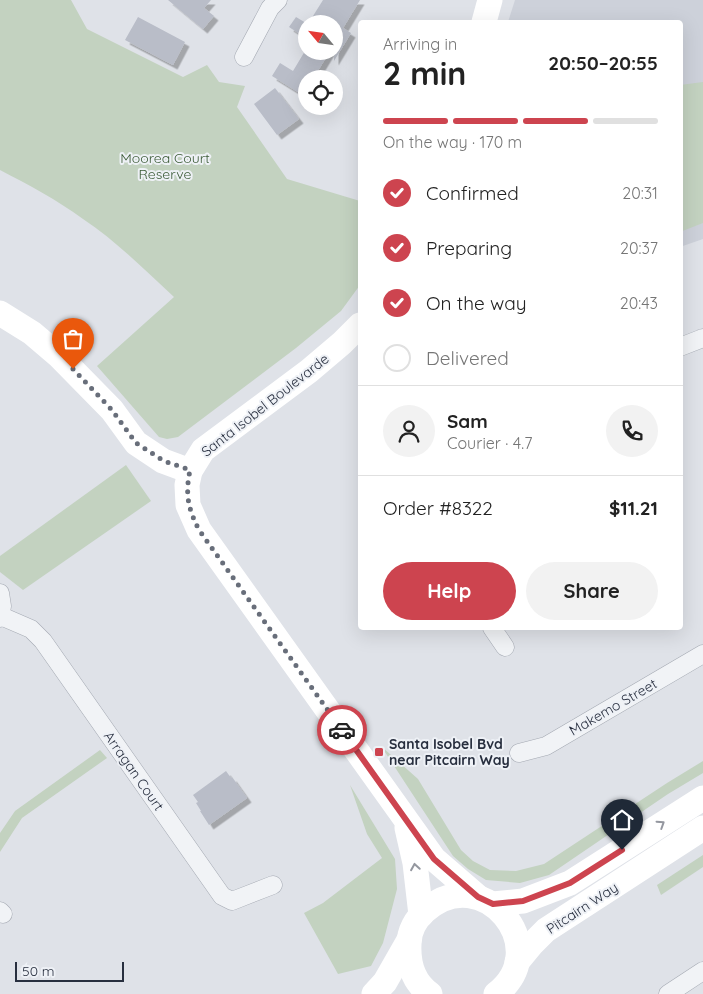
<!DOCTYPE html>
<html lang="en">
<head>
<meta charset="utf-8">
<style>
	:root { --surface:#fff; --page:#f2f2f2; --text:#222; --muted:#767676; --line:#e0e0e0; --accent:#cd444f }
	body { margin:0; font-family:Quicksand,sans-serif; background:var(--page); color:var(--text); height:100vh; display:flex; flex-direction:column; font-size:19px; white-space:nowrap }
	* { box-sizing:border-box; margin:0 }
	p { font-size:16px; color:var(--muted) }
	.icon { flex:none; width:28px; height:28px; fill:none; stroke:currentColor; stroke-width:2; stroke-linecap:round; stroke-linejoin:round }
	.map { position:relative; flex:1; overflow:hidden }
	.side { position:absolute; left:358px; top:20px; width:325px; height:610px; display:flex; flex-direction:column; background:var(--surface); border-radius:5px; box-shadow:0 5px 20px #0002 }
	.side>* { flex:none }
	.needle { width:32px; rotate:299deg }
	.fabs { position:absolute; left:298px; top:15px; display:grid; gap:10px }
	.fabs a { display:grid; place-items:center; width:45px; height:45px; border-radius:50%; background:var(--surface); box-shadow:0 5px 20px #0002; font-size:25px }
	.scale { position:absolute; left:15px; bottom:12px; width:109px; box-sizing:border-box; padding-left:5px; border:2px solid #282f3f; border-top:0; font-size:14px; line-height:18px; white-space:nowrap; color:#282f3f; -webkit-text-stroke:4px #eef1f6; paint-order:stroke }
	.pin { position:absolute; display:grid; place-items:center; width:42px; height:42px; color:#fff; margin:-51px -21px; border-radius:50% 50% 50% 0; rotate:-45deg; box-shadow:0 0 5px #0007 }
	.pin .icon { rotate:45deg }
	.courier { position:absolute; display:grid; place-items:center; width:50px; height:50px; margin:-25px; border:4px solid #cd444f; border-radius:50%; background:#fff; color:#222; box-shadow:0 1px 6px #0007 }
	.overview em { font-style:normal; font-weight:800 }
	.overview div { display:flex; flex-direction:column-reverse }
	.overview { display:flex; align-items:center; justify-content:space-between; height:85px; padding:0 25px }
	h1 { font-size:32px; font-weight:800; line-height:38px }
	.bar { display:grid; grid-template-columns:repeat(4,1fr); gap:8px 5px; align-content:center; height:60px; padding:0 25px }
	.bar i { height:6px; border-radius:4px; background:var(--line) }
	.bar .active { background:var(--accent) }
	.bar p { grid-column:span 4 }
	.line { display:flex; align-items:center; gap:12px; padding:0 25px; border-top:1px solid var(--line) }
	.line div { flex:1 }
	.round { display:grid; place-items:center; flex:none; width:52px; height:52px; border-radius:26px; background:var(--page) }
	ol { padding:0 25px; list-style:none }
	li { display:flex; align-items:center; gap:15px; height:55px }
	li p { margin-inline-start:auto }
	li .icon { padding:5px; border-radius:50%; background:var(--accent); color:#fff; stroke-width:4 }
	li:last-child { color:var(--muted) }
	li i { width:28px; height:28px; border:2px solid var(--line); border-radius:50% }
	.cta { display:flex; gap:10px; margin-top:auto; padding:10px 25px }
	.cta a { flex:1; height:58px; border-radius:30px; background:var(--accent); color:#fff; font-size:20px; font-weight:800; line-height:58px; text-align:center }
	.cta a+a { background:var(--page); color:var(--text) }
	.map>svg:first-child { display:block }
	.built { fill:#cdd1da }
	.green { fill:#c3d2c0 }
	.building { fill:#b9bdc8; filter:url(#shadow) }
	.lines { fill:none; stroke-linecap:round; stroke-linejoin:round }
	.street-casing { stroke:#a4a9b2; stroke-width:19 }
	.street { stroke:#f1f3f6; stroke-width:18 }
	.secondary { stroke:#fff; stroke-width:25 }
	.oneway { stroke:#94979f }
	.done { stroke:#686e7a; stroke-width:5; stroke-dasharray:0 9 }
	.route { stroke:#cd444f; stroke-width:6 }
	.poi-dot { fill:#cd444f; stroke:#eef1f6; stroke-width:2 }
	.labels { text-anchor:middle; dominant-baseline:central; stroke-width:4; stroke-linejoin:round; paint-order:stroke }
	.park-label { font-size:14px; fill:#3a5a35; stroke:#eef1f6 }
	.street-label { font-size:14px; fill:#282f3f; stroke:#eef1f6 }
	.poi-label { font-size:14px; font-weight:bold; fill:#282f3f; stroke:#eef1f6; text-anchor:start }
</style>
</head>
<body>
<div class="map">
<svg width="703" height="994" viewBox="0 0 703 994">
	<defs>
		<filter id="shadow"><feDropShadow dx="4.5" dy="4.5" stdDeviation="0" flood-color="#0004"/></filter>
	</defs>
	<rect width="100%" height="100%" fill="#dfe2e8"/>
	<!-- built -->
	<path class="built" d="M515,0H703V239L680,247V22H508Z"/>
	<!-- green -->
	<g class="green">
		<path d="M0,0H71L87,29L183,77L207,65L219,82L245,86L237,107L287,179L360,201V285L341,311L296,348L178,437L167,439L159,437L97,366L174,297C145,270 116,241 83,219C57,200 29,185 0,170Z"/>
		<path d="M703,82V223L680,232V85Z"/>
		<path d="M126,465L151,501L23,590L0,572V556Z"/>
		<path d="M381,746L418,779L461,850L473,861L490,870L516,871L544,864L667,783L703,761V773L668,794L549,875L520,883L486,880L468,869L453,856Z"/>
		<path d="M100,750L107,758L22,818L0,852V833L15,811Z"/>
		<path d="M350,785L395,859L397,889L383,943L371,966L338,974L304,913L323,903L382,858L367,834Z"/>
		<path d="M703,855V867L661,895L657,885Z"/>
	</g>
	<!-- building -->
	<g class="building">
		<path d="M168,0H211L204,8L214,16L203,29Z"/>
		<path d="M323,0H360L343,28L351,33L334,61V24H308Z"/>
		<path d="M138,17L185,42L173,65L125,40Z"/>
		<path d="M296,17L306,23V38L289,27Z"/>
		<path d="M305,51H330L313,79H306V97L272,76L280,63L293,71Z"/>
		<path d="M275,88L299,119L277,135L254,104Z"/>
		<path d="M226,771L231,778L232,777L247,798L209,825L200,811H201L196,803L198,802L193,795Z"/>
	</g>
	<g class="lines">
		<!-- street casing -->
		<g class="street-casing">
			<g id="street">
				<path d="M244,57L270,8L278,0"/>
				<path d="M680,347L703,338"/>
				<path d="M0,593L2,606L0,618"/>
				<path d="M1,616L31,629L43,641L222,896L232,901L273,885"/>
				<path d="M492,628L505,647"/>
				<path d="M519,753L546,746L703,654"/>
				<path d="M0,911L3,914"/>
				<path d="M668,994L703,971"/>
			</g>
		</g>
		<!-- street -->
		<use href="#street" class="street"/>
		<!-- secondary -->
		<g class="secondary">
			<path d="M484,22L490,0"/>
			<path d="M0,313L32,333L59,356L112,410L136,443L163,461L190,471"/>
			<path d="M360,325L342,343L309,371L203,450L190,471L187,485L188,505L199,530L434,859L478,897"/>
			<path d="M407,828L415,863L421,915"/>
			<path d="M493,904L523,901L570,883L703,798"/>
			<path d="M517,962L531,945L546,930L703,828"/>
			<path d="M374,994L385,982L409,940"/>
			<path d="M430,994C413,982 408,964 409,944C409,931 416,919 425,911C482,859 556,948 496,994"/>
		</g>
	</g>
	<!-- one-way arrows -->
	<defs><path id="oneway-chevron" d="M-2-3.5L2.5 0L-2 3.5" fill="none" stroke-width="1.6" stroke-linecap="round" stroke-linejoin="round" transform="scale(1.25)"/></defs>
	<g class="oneway">
		<use href="#oneway-chevron" transform="translate(661 824) rotate(-33)"/>
		<use href="#oneway-chevron" transform="translate(415 867) rotate(-99)"/>
	</g>
	<g class="lines">
		<!-- done -->
		<path class="done" d="M73,369L112,410L136,443L164,461L190,470C185,495 188,508 199,530L342,730"/>
		<!-- route -->
		<path class="route" d="M342,730L434,859L478,897L493,904L523,901L570,883L622,850"/>
	</g>
	<!-- markers -->
	<rect class="poi-dot" x="374" y="747" width="10" height="10" rx="2.5"/>
	<g class="labels">
		<!-- park labels -->
		<g class="park-label">
			<text x="165" y="158">Moorea Court<tspan x="165" dy="16">Reserve</tspan></text>
		</g>
		<!-- street labels -->
		<g class="street-label">
			<text transform="translate(265 405) rotate(-38)">Santa Isobel Boulevarde</text>
			<text transform="translate(613 707) rotate(-30)">Makemo Street</text>
			<text transform="translate(134 771) rotate(55)">Arragan Court</text>
			<text transform="translate(582 908) rotate(-33)">Pitcairn Way</text>
		</g>
		<!-- poi labels -->
		<g class="poi-label">
			<text x="389" y="744">Santa Isobel Bvd<tspan x="389" dy="16">near Pitcairn Way</tspan></text>
		</g>
	</g>
</svg>
<div class="fabs">
<a><svg class="needle" viewBox="-14 -14 28 28"><path d="M0-13l5 13h-10z" fill="#e53935"/><path d="M0 13l5-13h-10z" fill="#767676"/></svg></a>
<a><svg class="icon" aria-label="locate" viewBox="0 0 24 24"><circle cx="12" cy="12" r="6"/><path d="M12 2v4M12 18v4M2 12h4M18 12h4"/></svg></a>
</div>
<div class="scale">50 m</div>
<div class="pin" style="left:73px;top:369px;background:#ea580c"><svg class="icon" aria-label="bag" viewBox="0 0 24 24"><path d="M5 8h14l-1 12H6zM9 8a3 3 0 0 1 6 0"/></svg></div>
<div class="pin" style="left:622px;top:850px;background:#1f2937"><svg class="icon" aria-label="home" viewBox="0 0 24 24"><path d="M3 11l9-7 9 7M6 9v11h12V9"/></svg></div>
<div class="courier" style="left:342px;top:730px"><svg class="icon" aria-label="car" viewBox="0 0 24 24"><path d="M5 17H2v-5l4-1 3-4h7l3 4 3 1v5h-3M9 17h6M6 11h13"/><circle cx="7" cy="17" r="2"/><circle cx="17" cy="17" r="2"/></svg></div>
<section class="side">
<div class="overview"><div><h1>2 min</h1><p>Arriving in</p></div><em>20:50–20:55</em></div>
<div class="bar"><i class="active"></i><i class="active"></i><i class="active"></i><i></i><p>On the way · 170 m</p></div>
<ol>
<li><svg class="icon" aria-label="check" viewBox="0 0 24 24"><path d="M5 12l5 5 9-10"/></svg>Confirmed<p>20:31</p></li>
<li><svg class="icon" aria-label="check" viewBox="0 0 24 24"><path d="M5 12l5 5 9-10"/></svg>Preparing<p>20:37</p></li>
<li><svg class="icon" aria-label="check" viewBox="0 0 24 24"><path d="M5 12l5 5 9-10"/></svg>On the way<p>20:43</p></li>
<li><i></i>Delivered</li>
</ol>
<div class="line" style="height:90px"><a class="round"><svg class="icon" aria-label="person" viewBox="0 0 24 24"><circle cx="12" cy="8" r="4"/><path d="M4 21q1-7 8-7t8 7"/></svg></a><div><b>Sam</b><p>Courier · 4.7</p></div><a class="round"><svg class="icon" aria-label="phone" viewBox="0 0 24 24"><path d="M5 4h4l2 5-3 2q2 4 5 5l2-3 5 2v4C11 20 4 13 5 4z"/></svg></a></div>
<div class="line" style="height:65px"><div>Order #8322</div><b>$11.21</b></div>
<div class="cta"><a>Help</a><a>Share</a></div>
</section>
</div>
</body>
</html>
